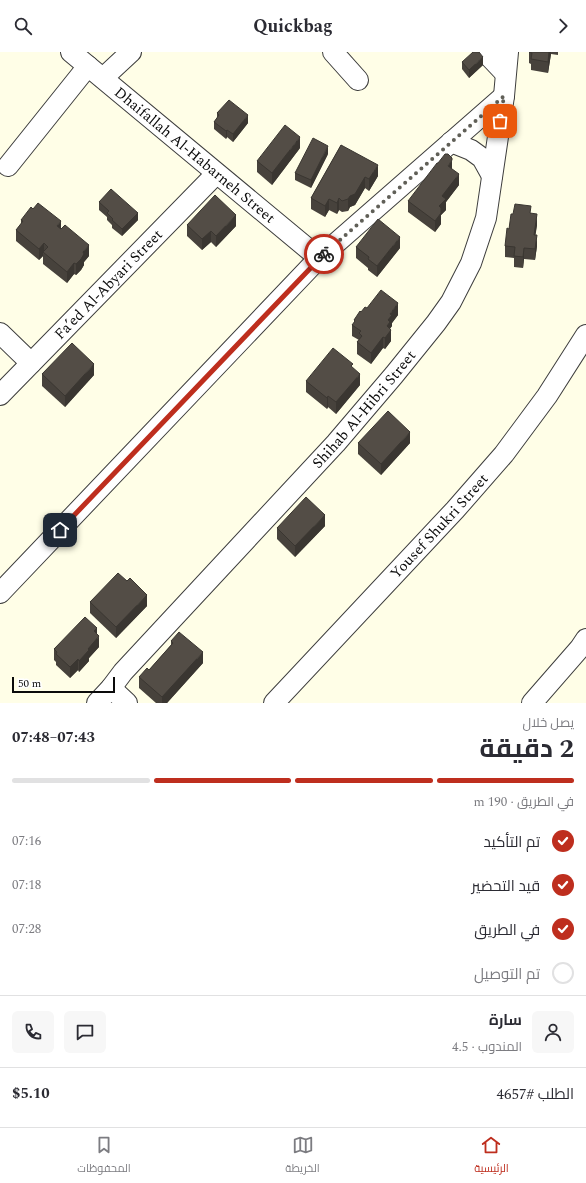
<!DOCTYPE html>
<html lang="ar">
<head>
<meta charset="utf-8">
<style>
	:root { --surface:#fff; --page:#f7f7f7; --text:#2b2b33; --muted:#7c7c81; --line:#e1e1e2; --accent:#be2e1e }
	body { margin:0; font-family:Spectral,Cairo,serif; background:var(--page); color:var(--text); direction:rtl; height:100vh; display:flex; flex-direction:column; font-size:15px; white-space:nowrap }
	* { box-sizing:border-box; margin:0 }
	p { font-size:13px; color:var(--muted) }
	.icon { flex:none; width:22px; height:22px; fill:none; stroke:currentColor; stroke-width:2; stroke-linecap:round; stroke-linejoin:round }
	.map { position:relative; height:651px; overflow:hidden; direction:ltr }
	.panel { display:flex; flex-direction:column; background:var(--surface); flex:1 }
	.panel>* { flex:none }
	.scale { position:absolute; left:12px; bottom:10px; width:103px; box-sizing:border-box; padding-left:4px; border:2px solid #0a0a0a; border-top:0; font-size:11px; line-height:14px; white-space:nowrap; color:#0a0a0a; -webkit-text-stroke:3px #fff; paint-order:stroke }
	.pin { position:absolute; display:grid; place-items:center; width:34px; height:34px; color:#fff; margin:-17px; border-radius:8px; box-shadow:0 2px 6px #0006 }
	.courier { position:absolute; display:grid; place-items:center; width:40px; height:40px; margin:-20px; border:3px solid #be2e1e; border-radius:50%; background:#fff; color:#222; box-shadow:0 1px 5px #0007 }
	.head em { font-style:normal; font-weight:700 }
	.head div { display:flex; flex-direction:column-reverse }
	.head { display:flex; align-items:center; justify-content:space-between; height:68px; padding:0 12px }
	h1 { font-size:26px; font-weight:700; line-height:30px }
	.bar { display:grid; grid-template-columns:repeat(4,1fr); gap:6px 4px; align-content:center; height:48px; padding:0 12px }
	.bar i { height:5px; border-radius:3px; background:var(--line) }
	.bar .current { background:var(--accent) }
	.bar p { grid-column:span 4 }
	.line { display:flex; align-items:center; gap:10px; padding:0 12px; border-top:1px solid var(--line) }
	.line div { flex:1 }
	.round { display:grid; place-items:center; flex:none; width:42px; height:42px; border-radius:6px; background:var(--page) }
	ol { padding:0 12px; list-style:none }
	li { display:flex; align-items:center; gap:12px; height:44px }
	li p { margin-inline-start:auto }
	li .icon { padding:4px; border-radius:50%; background:var(--accent); color:#fff; stroke-width:4 }
	li:last-child { color:var(--muted) }
	li i { width:22px; height:22px; border:2px solid var(--line); border-radius:50% }
	header { display:flex; justify-content:space-between; align-items:center; height:52px; padding:0 12px; background:var(--surface); font-size:18px; font-weight:700 }
	.tab-bar { display:flex; justify-content:space-around; align-items:center; height:56px; border-top:1px solid var(--line); background:var(--surface); font-size:11px; color:var(--muted) }
	.tab-bar a { display:grid; justify-items:center; gap:2px }
	.tab-bar .current { color:var(--accent) }
	.map>svg:first-child { display:block }
	.lines { fill:none; stroke-linecap:round; stroke-linejoin:round }
	.minor-casing { stroke:#3d3d3d; stroke-width:22 }
	.minor { stroke:#fff; stroke-width:20 }
	.wall { fill:#47423c }
	.shaded-wall { fill:#3a3631 }
	.building { fill:#534d46; stroke:#3a3631 }
	.done { stroke:#605f57; stroke-width:4; stroke-dasharray:0 7.2 }
	.route { stroke:#be2e1e; stroke-width:5 }
	.labels { text-anchor:middle; dominant-baseline:central; stroke-width:4; stroke-linejoin:round; paint-order:stroke }
	.street-label { font-size:15px; fill:#0a0a0a; stroke:#fff }
</style>
</head>
<body>
<header><svg class="icon" aria-label="forward" viewBox="0 0 24 24"><path d="M9 5l7 7-7 7"/></svg>Quickbag<svg class="icon" aria-label="search" viewBox="0 0 24 24"><circle cx="10" cy="10" r="6"/><path d="M15 15l6 6"/></svg></header>
<div class="map">
<svg width="586" height="651" viewBox="0 0 586 651">
	<rect width="100%" height="100%" fill="#fffee7"/>
	<g class="lines">
		<!-- minor casing -->
		<g class="minor-casing">
			<g id="minor">
				<path id="s1" d="M71,0L319,206"/>
				<path d="M333,0L358,28"/>
				<path d="M485,0L505,21"/>
				<path d="M103,26L131,0"/>
				<path d="M451,90L471,98L482,106L492,124"/>
				<path d="M8,114L88,14"/>
				<path d="M0,281L31,311"/>
				<path id="s2" d="M0,343L216,122"/>
				<path d="M0,541L319,206L504,44"/>
				<path d="M111,636L127,651"/>
				<path id="s3" d="M97,651L111,636L123,620L336,391L394,323L436,271L451,250L471,211L486,166L504,44L508,0"/>
				<path id="s4" d="M274,651L455,458L504,402L547,344L586,283"/>
				<path d="M532,651L580,596L586,587"/>
			</g>
		</g>
		<!-- minor -->
		<use href="#minor" class="minor"/>
	</g>
	<!-- wall -->
	<g class="wall">
		<path d="M529,0H558V3L551,2L548,21L531,18V12L529,11Z"/>
		<path d="M462,10L483,13L469,26L462,17Z"/>
		<path d="M217,61L248,71L233,90L227,85L226,87L214,77V70L217,66Z"/>
		<path d="M341,93L378,124L369,139L365,136L355,153L350,155L348,159L342,160L339,158L337,162L329,158L325,165L311,157V146Z"/>
		<path d="M300,96L272,133L257,120V109Z"/>
		<path d="M328,102L311,136L295,128V121Z"/>
		<path d="M452,117L459,133L446,150V158L441,163V172L435,180L408,160V149Z"/>
		<path d="M99,150L138,168L122,184L112,176V173L107,168V165L99,158Z"/>
		<path d="M531,161L537,173L535,183L537,194L535,208L524,207L523,216L514,215V206L505,205V194L513,162Z"/>
		<path d="M21,168L61,177L89,204L84,210V213L81,218L76,223L74,222L67,231L43,212V204L39,208L16,189V178L21,172Z"/>
		<path d="M187,173L236,174L216,195L211,190L202,198L187,184Z"/>
		<path d="M356,195L400,196L377,225L368,218V216L356,206Z"/>
		<path d="M367,256L398,263L392,271V274L390,276L391,289L385,297L383,296L371,312L357,302V290L359,288L352,284V273L354,271V268Z"/>
		<path d="M353,316L360,333L336,362L328,355L327,357L306,340V329Z"/>
		<path d="M42,322L94,323L65,355L42,334Z"/>
		<path d="M358,391H410L381,423L358,402Z"/>
		<path d="M325,474L295,505L277,487V476Z"/>
		<path d="M90,550L147,554L116,586L90,561Z"/>
		<path d="M97,582L99,595L89,606V609L79,620L78,618L70,626L56,613V610L54,608V597Z"/>
		<path d="M171,589L203,611L167,651H156L139,636V625L149,618L171,593Z"/>
	</g>
	<!-- shaded-wall -->
	<g class="shaded-wall">
		<path d="M549,0H551V2L548,21V10Z"/>
		<path d="M483,5V13L469,26V18Z"/>
		<path d="M248,63V71L233,90V82Z"/>
		<path d="M227,78V85L226,87V79Z"/>
		<path d="M300,85V96L272,133V121Z"/>
		<path d="M328,94V102L311,136V128Z"/>
		<path d="M452,108V119L448,114Z"/>
		<path d="M378,113V124L369,139V127Z"/>
		<path d="M459,122V133L446,150V158L441,163V172L435,180V169L442,144Z"/>
		<path d="M365,125V136L355,153L350,155L348,159V147L350,144Z"/>
		<path d="M339,146V158L337,162V151Z"/>
		<path d="M329,147V158L325,165V154Z"/>
		<path d="M138,161V168L122,184V177Z"/>
		<path d="M537,162V173L534,194V183Z"/>
		<path d="M236,163V174L216,195V184Z"/>
		<path d="M61,169V180L57,174Z"/>
		<path d="M211,179V190L202,198V187Z"/>
		<path d="M537,183V194L535,208V197Z"/>
		<path d="M400,185V196L377,225V214Z"/>
		<path d="M44,191V201L43,200V204L39,208V197Z"/>
		<path d="M89,193V204L84,210V213L81,218L76,223V212L83,200Z"/>
		<path d="M524,196V207L523,216V205Z"/>
		<path d="M74,211V222L67,231V220Z"/>
		<path d="M398,251V263L392,271V274L390,277L391,278V289L385,297V286L388,268L390,262Z"/>
		<path d="M383,285V296L371,312V301Z"/>
		<path d="M94,312V323L65,355V344Z"/>
		<path d="M360,322V333L336,362V350Z"/>
		<path d="M328,344V355L327,357V346Z"/>
		<path d="M410,380V391L381,423V412Z"/>
		<path d="M325,463V474L295,505V494Z"/>
		<path d="M147,543V554L116,586V575Z"/>
		<path d="M97,576V587L99,584V595L89,606V609L79,620V609L88,597L94,579Z"/>
		<path d="M203,600V611L167,651H162V645Z"/>
		<path d="M78,607V618L70,626V615Z"/>
	</g>
	<!-- building -->
	<g class="building">
		<path d="M473,0H479L483,5L469,18L462,10Z"/>
		<path d="M529,0H549L548,10L531,7L532,1Z"/>
		<path d="M229,48L248,63L233,82L227,78L226,79L214,70L219,63L217,61Z"/>
		<path d="M285,73L300,85L272,121L257,109Z"/>
		<path d="M313,86L328,94L311,128L295,121Z"/>
		<path d="M341,93L378,113L369,127L365,125L355,142L350,144L348,147L342,149L339,146L337,151L329,147L325,154L311,146Z"/>
		<path d="M445,102H448L452,106V108L448,114L459,122L442,144L446,147L439,154L441,156V161L435,169L408,149L437,111H438Z"/>
		<path d="M111,137L138,161L122,177L112,168L113,167L107,161L109,159L99,150Z"/>
		<path d="M215,143L236,163L216,184L211,179L202,187L187,173Z"/>
		<path d="M38,151L61,169L57,174L61,177L65,173L89,193L83,200L84,202L81,207L76,212L74,211L67,220L43,200L48,195L44,191L39,197L16,178L23,169L21,168L31,155L33,157Z"/>
		<path d="M515,152L531,154L530,161L537,162L534,183H537L535,197L524,196L523,205L514,204L515,195L505,194L507,176L509,177L511,162H513Z"/>
		<path d="M378,167L400,185L377,214L368,207L369,205L356,195Z"/>
		<path d="M381,238L398,251L390,262L392,263L388,268L390,270L387,274L391,278L385,286L383,285L371,301L357,290L362,284L359,281L361,279L352,273L355,269L354,268L360,259L361,260L365,255L367,256Z"/>
		<path d="M72,291L94,312L65,344L42,322Z"/>
		<path d="M333,296L353,312L351,314L360,322L336,350L328,344L327,346L306,329Z"/>
		<path d="M388,359L410,380L381,412L358,391Z"/>
		<path d="M306,445L325,463L295,494L277,476Z"/>
		<path d="M118,521L127,529L130,526L147,543L116,575L90,550Z"/>
		<path d="M85,565L97,576L94,579L99,584L88,597L89,598L79,609L78,607L70,615L56,602L57,600L54,597Z"/>
		<path d="M179,580L203,600L162,645L139,625L147,616L149,618L173,591L171,589Z"/>
	</g>
	<g class="lines">
		<!-- done -->
		<path class="done" d="M324,202L504,44L500,69"/>
		<!-- route -->
		<path class="route" d="M60,478L324,202"/>
	</g>
	<g class="labels">
		<!-- street labels -->
		<g class="street-label">
			<text stroke="none"><textPath href="#s1" startOffset="161">Dhaifallah Al-Habarneh Street</textPath></text>
			<text stroke="none"><textPath href="#s2" startOffset="155">Fa’ed Al-Abyari Street</textPath></text>
			<text stroke="none"><textPath href="#s3" startOffset="397">Shihab Al-Hibri Street</textPath></text>
			<text stroke="none"><textPath href="#s4" startOffset="242">Yousef Shukri Street</textPath></text>
		</g>
	</g>
</svg>
<div class="scale">50 m</div>
<div class="pin" style="left:500px;top:69px;background:#ea580c"><svg class="icon" aria-label="bag" viewBox="0 0 24 24"><path d="M5 8h14l-1 12H6zM9 8a3 3 0 0 1 6 0"/></svg></div>
<div class="pin" style="left:60px;top:478px;background:#1f2937"><svg class="icon" aria-label="home" viewBox="0 0 24 24"><path d="M3 11l9-7 9 7M6 9v11h12V9"/></svg></div>
<div class="courier" style="left:324px;top:202px"><svg class="icon" aria-label="bike" viewBox="0 0 24 24"><circle cx="6" cy="16" r="4"/><circle cx="18" cy="16" r="4"/><path d="M6 16l4-8h5l3 8M10 8l3 8H6M13 5h3"/></svg></div>
</div>
<section class="panel">
<div class="head"><div><h1>2 دقيقة</h1><p>يصل خلال</p></div><em>07:43–07:48</em></div>
<div class="bar"><i class="current"></i><i class="current"></i><i class="current"></i><i></i><p>في الطريق · 190 m</p></div>
<ol>
<li><svg class="icon" aria-label="check" viewBox="0 0 24 24"><path d="M5 12l5 5 9-10"/></svg>تم التأكيد<p>07:16</p></li>
<li><svg class="icon" aria-label="check" viewBox="0 0 24 24"><path d="M5 12l5 5 9-10"/></svg>قيد التحضير<p>07:18</p></li>
<li><svg class="icon" aria-label="check" viewBox="0 0 24 24"><path d="M5 12l5 5 9-10"/></svg>في الطريق<p>07:28</p></li>
<li><i></i>تم التوصيل</li>
</ol>
<div class="line" style="height:72px"><a class="round"><svg class="icon" aria-label="person" viewBox="0 0 24 24"><circle cx="12" cy="8" r="4"/><path d="M4 21q1-7 8-7t8 7"/></svg></a><div><b>سارة</b><p>المندوب · 4.5</p></div><a class="round"><svg class="icon" aria-label="chat" viewBox="0 0 24 24"><path d="M4 5h16v11H9l-5 4z"/></svg></a><a class="round"><svg class="icon" aria-label="phone" viewBox="0 0 24 24"><path d="M5 4h4l2 5-3 2q2 4 5 5l2-3 5 2v4C11 20 4 13 5 4z"/></svg></a></div>
<div class="line" style="height:52px"><div>الطلب #4657</div><b>$5.10</b></div>
</section>
<nav class="tab-bar">
<a class="current"><svg class="icon" aria-label="home" viewBox="0 0 24 24"><path d="M3 11l9-7 9 7M6 9v11h12V9"/></svg>الرئيسية</a>
<a><svg class="icon" aria-label="map" viewBox="0 0 24 24"><path d="M3 6l6-2 6 2 6-2v14l-6 2-6-2-6 2zM9 4v14M15 6v14"/></svg>الخريطة</a>
<a><svg class="icon" aria-label="saved" viewBox="0 0 24 24"><path d="M7 4h10v16l-5-4-5 4z"/></svg>المحفوظات</a>
</nav>
</body>
</html>
